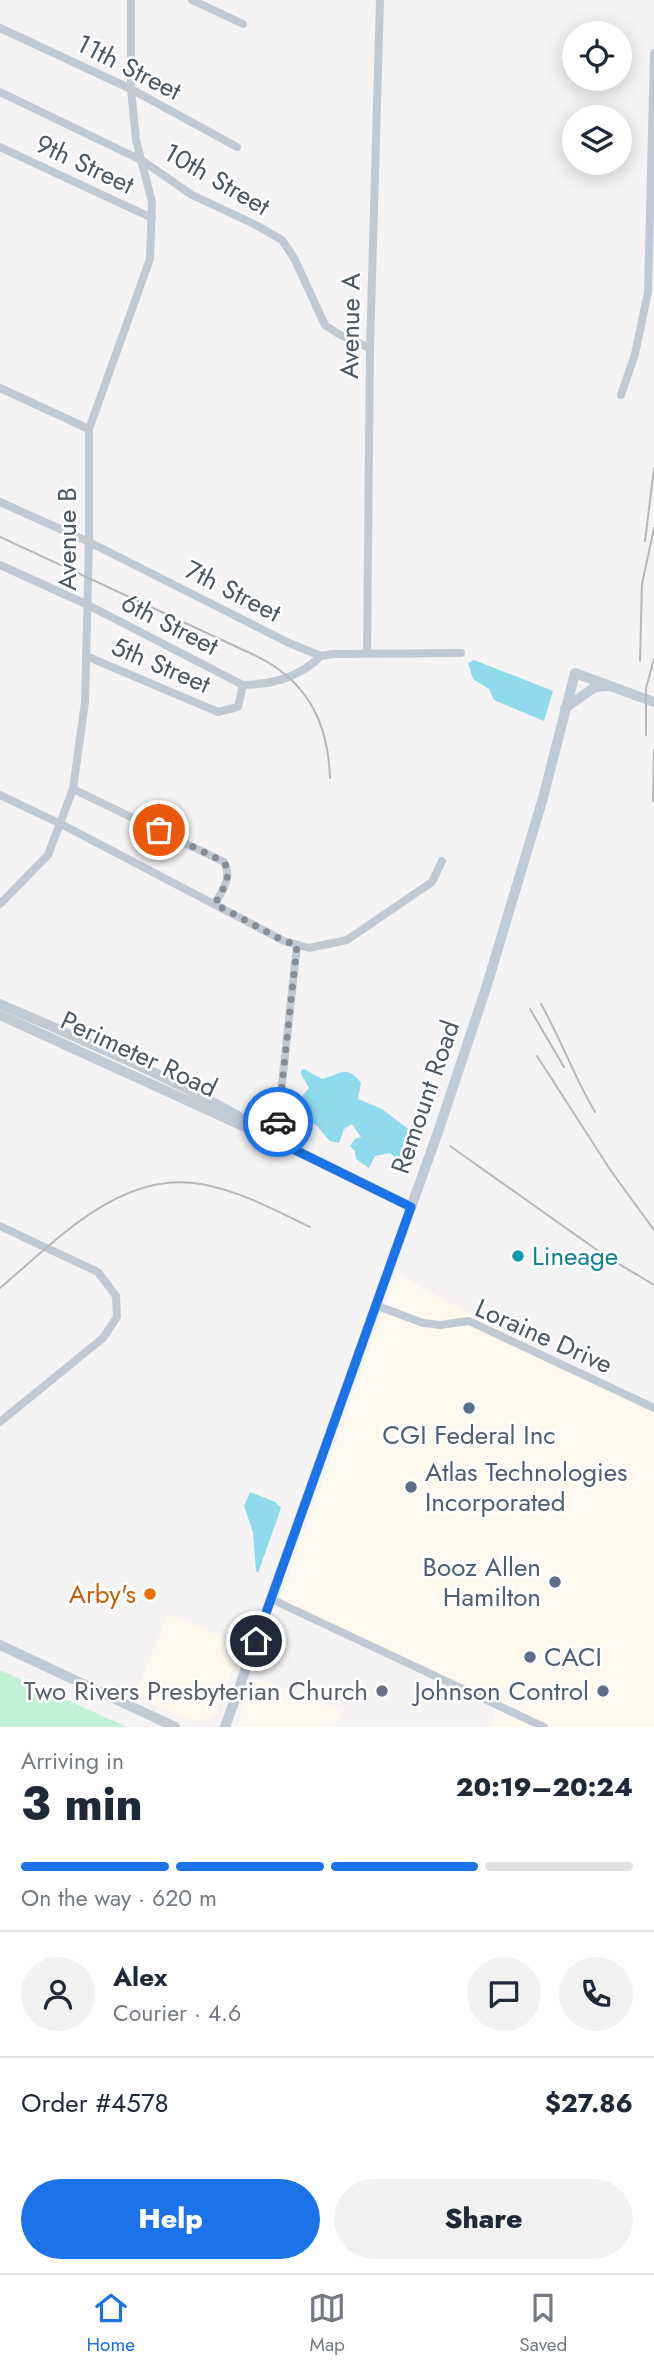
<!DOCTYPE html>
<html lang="en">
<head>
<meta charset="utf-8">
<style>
	:root { --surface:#fff; --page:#f2f2f3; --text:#1f2937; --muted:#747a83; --line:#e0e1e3; --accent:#1a73e8 }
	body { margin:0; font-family:Jost,sans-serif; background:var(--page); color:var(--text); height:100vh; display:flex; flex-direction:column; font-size:26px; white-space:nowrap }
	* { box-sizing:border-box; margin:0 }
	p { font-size:23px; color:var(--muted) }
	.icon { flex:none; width:38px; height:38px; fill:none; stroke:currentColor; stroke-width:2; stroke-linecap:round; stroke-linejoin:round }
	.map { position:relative; height:1727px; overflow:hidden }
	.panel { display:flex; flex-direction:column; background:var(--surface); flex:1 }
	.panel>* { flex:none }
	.buttons { position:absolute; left:562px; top:21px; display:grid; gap:14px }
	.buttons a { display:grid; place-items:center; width:70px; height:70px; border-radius:50%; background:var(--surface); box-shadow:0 4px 18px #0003; font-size:35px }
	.pin { position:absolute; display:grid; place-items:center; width:60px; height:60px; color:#fff; margin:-30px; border:4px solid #fff; border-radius:50%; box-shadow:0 2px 7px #0007 }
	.courier { position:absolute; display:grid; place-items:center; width:70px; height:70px; margin:-35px; border:5px solid #1a73e8; border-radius:50%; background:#fff; color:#222; box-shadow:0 2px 9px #0007 }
	.overview em { font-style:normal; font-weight:800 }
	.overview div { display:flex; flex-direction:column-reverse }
	.overview { display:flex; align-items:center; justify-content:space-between; height:119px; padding:0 21px }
	h1 { font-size:46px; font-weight:800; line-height:52px }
	.bar { display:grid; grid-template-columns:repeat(4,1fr); gap:10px 7px; align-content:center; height:84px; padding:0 21px }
	.bar i { height:9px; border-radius:5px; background:var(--line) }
	.bar .selected { background:var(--accent) }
	.bar p { grid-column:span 4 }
	.line { display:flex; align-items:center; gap:18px; padding:0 21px; border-top:2px solid var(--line) }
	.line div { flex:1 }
	.round { display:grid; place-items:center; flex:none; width:74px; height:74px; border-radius:37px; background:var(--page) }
	.primary-button { display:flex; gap:14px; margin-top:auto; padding:14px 21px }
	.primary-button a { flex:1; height:80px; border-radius:42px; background:var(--accent); color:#fff; font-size:28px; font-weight:800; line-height:80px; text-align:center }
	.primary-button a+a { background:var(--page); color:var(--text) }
	.tab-bar { display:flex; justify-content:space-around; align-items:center; height:98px; border-top:2px solid var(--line); background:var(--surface); font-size:19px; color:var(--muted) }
	.tab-bar a { display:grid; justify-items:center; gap:4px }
	.tab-bar .selected { color:var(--accent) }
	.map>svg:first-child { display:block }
	.commercial { fill:#fdf9ef }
	.green { fill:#c3f1d5 }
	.water { fill:#90daee }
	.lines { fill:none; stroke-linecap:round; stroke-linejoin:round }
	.street { stroke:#c1cad2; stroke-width:8 }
	.secondary { stroke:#c1cbd6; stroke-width:10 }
	.rail { stroke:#b5b8bd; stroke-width:2 }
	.done { stroke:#868d94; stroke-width:7; stroke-dasharray:0 12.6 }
	.route { stroke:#1a73e8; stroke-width:9 }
	.culture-dot { fill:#0f9aa8; stroke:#fff; stroke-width:2.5 }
	.service-dot { fill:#5c6f8a; stroke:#fff; stroke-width:2.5 }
	.food-dot { fill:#e8710a; stroke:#fff; stroke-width:2.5 }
	.worship-dot { fill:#6b7280; stroke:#fff; stroke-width:2.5 }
	.labels { text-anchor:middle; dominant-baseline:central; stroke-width:5; stroke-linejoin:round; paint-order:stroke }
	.street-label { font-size:26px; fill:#4a5661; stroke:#fff }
	.culture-label { font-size:26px; fill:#0d838f; stroke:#fff; text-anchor:start }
	.service-label { font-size:26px; fill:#4e5e75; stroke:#fff; text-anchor:start }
	.food-label { font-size:26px; fill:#c56008; stroke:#fff; text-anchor:end }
	.worship-label { font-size:26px; fill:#5b616d; stroke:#fff; text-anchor:end }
</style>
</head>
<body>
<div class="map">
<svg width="654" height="1727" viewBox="0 0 654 1727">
	<rect width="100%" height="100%" fill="#f5f3f3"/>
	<!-- commercial -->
	<g class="commercial">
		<path d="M396,1273L571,1369L654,1408V1727H489L499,1706L279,1603Z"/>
		<path d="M168,1614L242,1644L216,1712L213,1717L203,1722L193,1721L134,1696Z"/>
		<path d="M253,1677L343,1711L335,1727H237Z"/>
	</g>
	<!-- green -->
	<path class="green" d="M0,1670L127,1727H0Z"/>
	<!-- water -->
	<g class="water">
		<path d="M474,660L553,691L544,721L494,700L489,689L473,679L468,663Z"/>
		<path d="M304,1069L322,1079C340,1075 346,1063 361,1083L358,1099L382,1109L411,1131L405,1137L400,1159L398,1160L390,1153L375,1156L369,1168L356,1159L355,1151L350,1146L355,1139L361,1137L352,1124L344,1129L339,1143L330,1141L316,1125L297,1113L298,1101L309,1088L301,1074V1070Z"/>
		<path d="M250,1492L275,1502L281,1508L258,1573L256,1571L253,1532L244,1506Z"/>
	</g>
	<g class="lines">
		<!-- street -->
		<g class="street">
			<path d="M192,0L243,24"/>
			<path d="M0,28L131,89L237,147"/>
			<path d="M0,92L143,161L192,195L254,224L282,240L294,258L325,325L340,335L370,348"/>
			<path d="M0,147L152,218"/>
			<path d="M0,388L89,429"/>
			<path d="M621,395L635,354L648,292L654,53"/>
			<path d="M0,502L89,542L289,643L321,656L333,654L461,653"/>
			<path d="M0,565L88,605L243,685C274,684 298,678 321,656"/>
			<path d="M367,653L370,348L380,0"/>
			<path d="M86,656L218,712L238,707L243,685"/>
			<path d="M73,789L224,862C233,877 222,891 215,904"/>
			<path d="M0,795L61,824L284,941L309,948L347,940L432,882L442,861"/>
			<path d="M0,904L48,855L73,789L85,702L89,542V429L150,259L152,202L136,140L131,89V0"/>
			<path d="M289,1147L278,1121L297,945"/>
			<path d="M0,1226L98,1272L116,1296L117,1317L103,1338L0,1422"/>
			<path d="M375,1305L423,1323L440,1325L469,1321L654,1408"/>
			<path d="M271,1599L544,1727"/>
		</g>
		<!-- secondary -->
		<g class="secondary">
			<path d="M565,708L595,687L608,686"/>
			<path d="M0,1004C85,1041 171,1077 252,1124"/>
			<path d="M0,1015L289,1147L411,1207"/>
			<path d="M0,1645L175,1727"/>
			<path d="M225,1727L438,1132L487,985L543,798L575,673L654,702"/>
		</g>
		<!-- rail -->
		<g class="rail">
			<path d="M0,537L252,654C306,679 328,720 330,778"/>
			<path d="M645,541L654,468"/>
			<path d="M640,661L642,584L654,528"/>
			<path d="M646,735V688L654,659"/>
			<path d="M653,801L654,750"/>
			<path d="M541,1004C561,1039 574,1077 595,1112"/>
			<path d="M530,1009L564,1067"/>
			<path d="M537,1056L611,1171L654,1230"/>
			<path d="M450,1146L604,1255L654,1285"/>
			<path d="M0,1288C56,1241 120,1170 201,1184C240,1191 275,1210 310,1227"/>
		</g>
	</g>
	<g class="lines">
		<!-- done -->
		<path class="done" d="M159,830L224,862C233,877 222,890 215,904L284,941L297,945L278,1122"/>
		<!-- route -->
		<path class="route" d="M256,1641L411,1207L289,1147L278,1122"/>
	</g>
	<!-- markers -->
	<circle class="culture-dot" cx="518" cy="1256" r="7"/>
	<g class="service-dot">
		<circle cx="469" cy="1408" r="7"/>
		<circle cx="411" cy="1487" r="7"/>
		<circle cx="555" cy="1582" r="7"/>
		<circle cx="530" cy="1657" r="7"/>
		<circle cx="603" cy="1691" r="7"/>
	</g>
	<circle class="food-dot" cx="150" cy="1594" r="7"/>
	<circle class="worship-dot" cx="382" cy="1691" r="7"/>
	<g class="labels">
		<!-- street labels -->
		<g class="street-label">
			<text transform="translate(129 67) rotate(27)">11th Street</text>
			<text transform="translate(85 164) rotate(25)">9th Street</text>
			<text transform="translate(217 179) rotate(30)">10th Street</text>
			<text transform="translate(350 326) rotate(-89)">Avenue A</text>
			<text transform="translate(67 539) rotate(-90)">Avenue B</text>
			<text transform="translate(233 591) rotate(27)">7th Street</text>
			<text transform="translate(170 624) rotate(27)">6th Street</text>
			<text transform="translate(161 665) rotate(23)">5th Street</text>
			<text transform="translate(139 1054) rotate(25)">Perimeter Road</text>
			<text transform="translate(425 1097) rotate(-71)">Remount Road</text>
			<text transform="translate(544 1336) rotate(24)">Loraine Drive</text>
		</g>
		<!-- culture labels -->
		<g class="culture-label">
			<text x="532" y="1256">Lineage</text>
		</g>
		<!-- service labels -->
		<g class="service-label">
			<text x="469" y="1435" text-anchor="middle">CGI Federal Inc</text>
			<text x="425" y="1472">Atlas Technologies<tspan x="425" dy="30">Incorporated</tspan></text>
			<text x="541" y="1567" text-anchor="end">Booz Allen<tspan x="541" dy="30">Hamilton</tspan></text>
			<text x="544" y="1657">CACI</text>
			<text x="589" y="1691" text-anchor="end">Johnson Control</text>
		</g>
		<!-- food labels -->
		<g class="food-label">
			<text x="136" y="1594">Arby's</text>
		</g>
		<!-- worship labels -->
		<g class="worship-label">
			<text x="368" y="1691">Two Rivers Presbyterian Church</text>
		</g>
	</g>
</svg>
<div class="buttons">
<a><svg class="icon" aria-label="locate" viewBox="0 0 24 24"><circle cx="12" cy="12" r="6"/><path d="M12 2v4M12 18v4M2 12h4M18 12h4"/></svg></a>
<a><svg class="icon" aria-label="layers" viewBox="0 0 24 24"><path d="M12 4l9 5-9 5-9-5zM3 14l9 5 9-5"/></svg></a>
</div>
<div class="pin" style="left:159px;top:830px;background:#ea580c"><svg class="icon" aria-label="bag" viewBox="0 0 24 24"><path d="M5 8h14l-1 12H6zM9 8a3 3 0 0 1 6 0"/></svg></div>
<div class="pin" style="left:256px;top:1641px;background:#1f2937"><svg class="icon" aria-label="home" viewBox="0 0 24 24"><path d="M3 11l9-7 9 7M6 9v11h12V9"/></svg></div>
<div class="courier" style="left:278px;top:1122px"><svg class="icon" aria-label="car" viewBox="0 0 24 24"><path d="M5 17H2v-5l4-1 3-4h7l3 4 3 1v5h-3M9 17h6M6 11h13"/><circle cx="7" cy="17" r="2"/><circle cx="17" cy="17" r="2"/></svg></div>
</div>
<section class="panel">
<div class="overview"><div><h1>3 min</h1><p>Arriving in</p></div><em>20:19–20:24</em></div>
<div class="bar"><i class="selected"></i><i class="selected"></i><i class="selected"></i><i></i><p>On the way · 620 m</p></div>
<div class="line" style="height:126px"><a class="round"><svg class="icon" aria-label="person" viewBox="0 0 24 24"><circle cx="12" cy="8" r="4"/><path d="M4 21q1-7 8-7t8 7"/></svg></a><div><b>Alex</b><p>Courier · 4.6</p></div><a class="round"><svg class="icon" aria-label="chat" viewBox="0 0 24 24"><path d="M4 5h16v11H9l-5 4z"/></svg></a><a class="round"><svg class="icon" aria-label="phone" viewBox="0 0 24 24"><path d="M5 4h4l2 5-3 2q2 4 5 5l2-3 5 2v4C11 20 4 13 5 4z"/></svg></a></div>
<div class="line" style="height:91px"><div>Order #4578</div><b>$27.86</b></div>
<div class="primary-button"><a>Help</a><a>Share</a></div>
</section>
<nav class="tab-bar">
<a class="selected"><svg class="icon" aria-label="home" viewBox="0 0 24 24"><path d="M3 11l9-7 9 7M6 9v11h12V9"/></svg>Home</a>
<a><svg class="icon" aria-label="map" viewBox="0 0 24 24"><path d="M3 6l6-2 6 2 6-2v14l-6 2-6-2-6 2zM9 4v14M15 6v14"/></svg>Map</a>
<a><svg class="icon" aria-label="saved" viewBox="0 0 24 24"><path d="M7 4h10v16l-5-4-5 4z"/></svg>Saved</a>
</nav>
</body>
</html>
